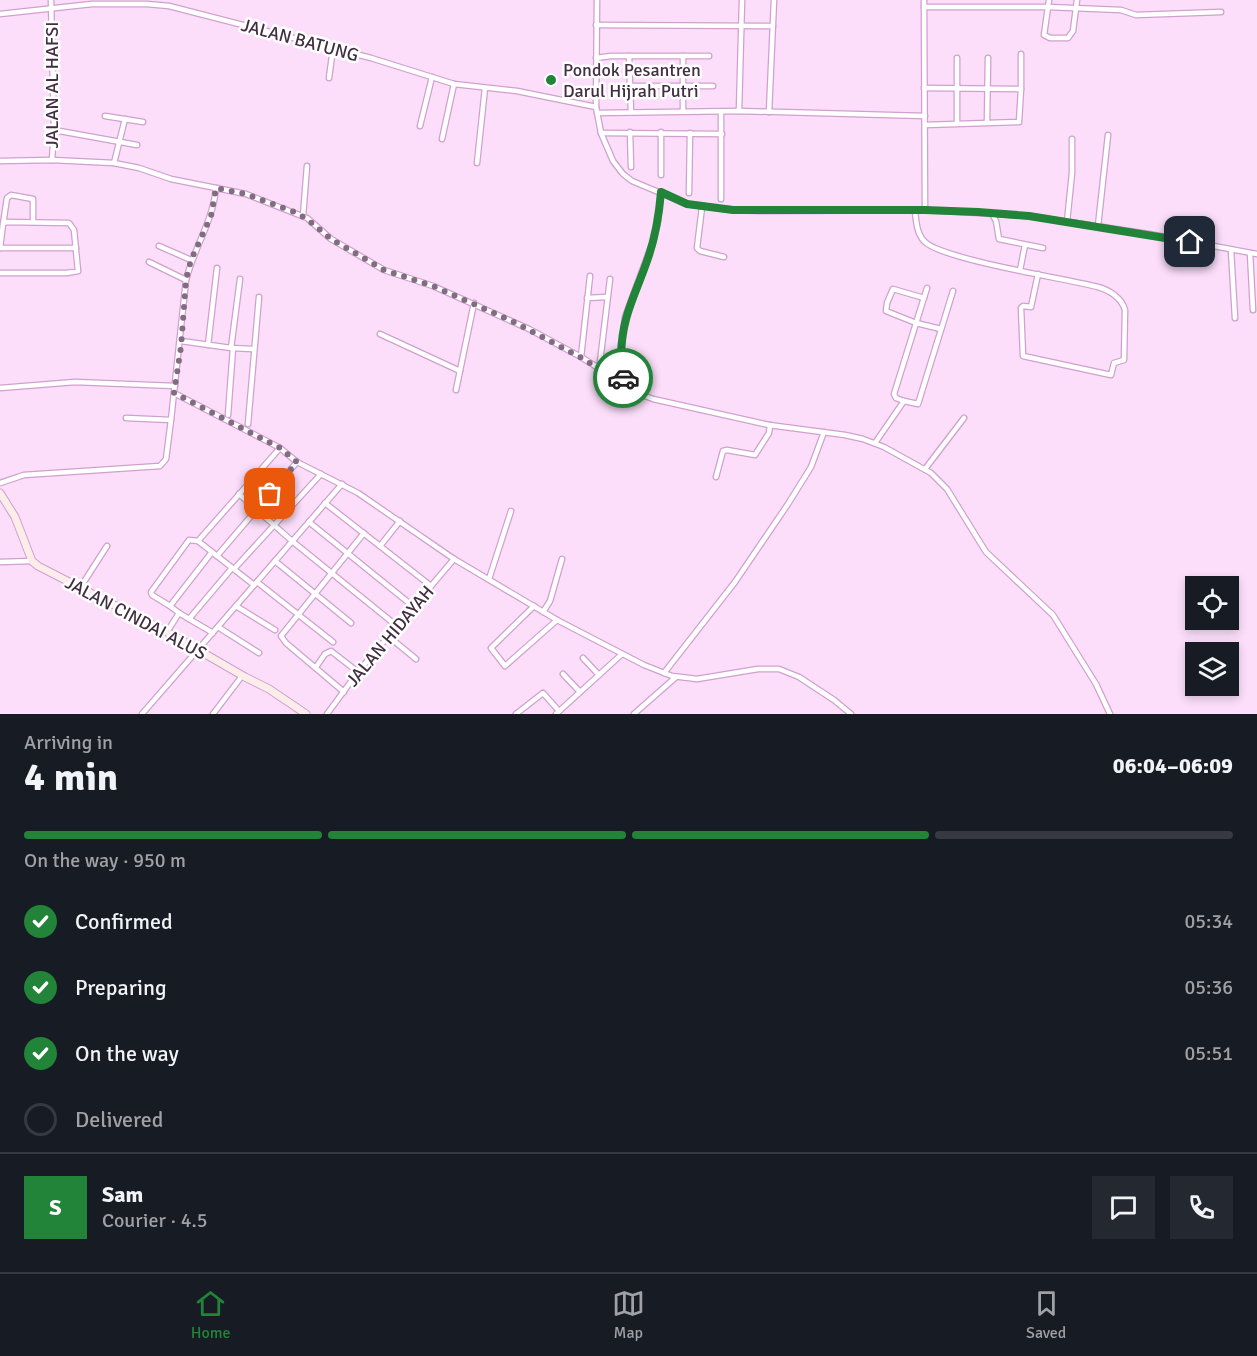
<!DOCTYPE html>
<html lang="en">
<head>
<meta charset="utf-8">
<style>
	:root { --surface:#171b24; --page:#242831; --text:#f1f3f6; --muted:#9ea1a6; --line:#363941; --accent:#218438 }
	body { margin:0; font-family:Signika,sans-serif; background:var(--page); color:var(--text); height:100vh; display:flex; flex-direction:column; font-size:22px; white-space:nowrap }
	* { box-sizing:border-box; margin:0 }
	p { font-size:20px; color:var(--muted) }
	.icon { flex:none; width:33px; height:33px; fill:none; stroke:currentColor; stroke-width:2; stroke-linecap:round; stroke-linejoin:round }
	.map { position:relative; height:714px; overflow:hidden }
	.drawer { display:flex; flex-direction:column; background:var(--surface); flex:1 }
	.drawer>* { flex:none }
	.tools { position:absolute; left:1185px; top:576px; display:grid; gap:12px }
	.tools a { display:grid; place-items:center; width:54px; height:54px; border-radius:0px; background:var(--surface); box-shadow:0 3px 9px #0003; font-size:30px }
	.pin { position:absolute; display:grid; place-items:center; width:51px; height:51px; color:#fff; margin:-26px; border-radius:12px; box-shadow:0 3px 9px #0006 }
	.courier { position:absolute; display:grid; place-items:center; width:60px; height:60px; margin:-30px; border:4px solid #218438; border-radius:50%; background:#fff; color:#222; box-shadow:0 2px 8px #0007 }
	.summary em { font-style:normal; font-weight:700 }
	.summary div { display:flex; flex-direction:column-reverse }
	.summary { display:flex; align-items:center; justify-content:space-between; height:102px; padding:0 24px }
	h1 { font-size:39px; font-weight:700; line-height:45px }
	.bar { display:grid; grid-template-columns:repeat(4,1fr); gap:9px 6px; align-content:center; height:72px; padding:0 24px }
	.bar i { height:8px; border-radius:4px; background:var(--line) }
	.bar .selected { background:var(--accent) }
	.bar p { grid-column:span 4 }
	.line { display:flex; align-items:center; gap:15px; padding:0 24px; border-top:2px solid var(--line) }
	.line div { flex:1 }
	.round { display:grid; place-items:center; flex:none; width:63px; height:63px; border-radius:0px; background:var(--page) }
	ol { padding:0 24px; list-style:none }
	li { display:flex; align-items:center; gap:18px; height:66px }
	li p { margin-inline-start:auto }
	li .icon { padding:6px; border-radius:50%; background:var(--accent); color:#fff; stroke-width:4 }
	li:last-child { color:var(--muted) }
	li i { width:33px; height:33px; border:3px solid var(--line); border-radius:50% }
	.tab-bar { display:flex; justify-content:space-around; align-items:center; height:84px; border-top:2px solid var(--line); background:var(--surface); font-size:16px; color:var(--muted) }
	.tab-bar a { display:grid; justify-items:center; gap:3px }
	.tab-bar .selected { color:var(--accent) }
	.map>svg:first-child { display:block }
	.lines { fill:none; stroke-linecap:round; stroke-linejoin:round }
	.street-casing { stroke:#d0a0ce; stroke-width:7 }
	.secondary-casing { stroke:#d0a0ce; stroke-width:9 }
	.street { stroke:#fff; stroke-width:4.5 }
	.secondary { stroke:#fcecea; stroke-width:7 }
	.done { stroke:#826c82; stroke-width:6; stroke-dasharray:0 10.8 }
	.route { stroke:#218438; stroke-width:8 }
	.poi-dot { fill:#218438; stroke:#fff; stroke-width:2 }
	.labels { text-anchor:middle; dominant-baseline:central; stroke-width:5; stroke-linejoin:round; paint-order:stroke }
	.street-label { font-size:18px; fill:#412e41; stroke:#fff }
	.poi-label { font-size:18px; fill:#412e41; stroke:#fff; text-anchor:start }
</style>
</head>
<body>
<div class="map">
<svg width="1257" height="714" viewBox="0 0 1257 714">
	<rect width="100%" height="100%" fill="#fcdefb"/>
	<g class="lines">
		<!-- street casing -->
		<g class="street-casing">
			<g id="street">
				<path d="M51,0L54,130L52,160"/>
				<path d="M597,0L596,107L601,133L613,161L623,174L632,181L687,204L733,210L761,211L925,210L1029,216L1149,234L1257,254"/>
				<path d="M924,0L925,210"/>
				<path d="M1049,0L1044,35L1050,38H1068L1073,31L1077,0"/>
				<path d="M924,7H1048L1121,10L1136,15L1221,12"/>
				<path d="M0,14L92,4H147L169,6L371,58L454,84L517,91L596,107"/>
				<path d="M596,25L773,26"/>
				<path d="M1021,54V89"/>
				<path d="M629,56L631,112"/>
				<path d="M596,58L611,56H709"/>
				<path d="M329,78L333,48"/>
				<path d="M630,86H713"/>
				<path d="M924,88L1021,89L1019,122L925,125"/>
				<path d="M683,111V56"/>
				<path d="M739,111L742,0"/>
				<path d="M721,112V199"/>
				<path d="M769,112L774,0"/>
				<path d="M597,113L739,111L925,116"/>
				<path d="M105,116L143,122"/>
				<path d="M987,122L988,58"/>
				<path d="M957,123V58"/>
				<path d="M420,126L432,77"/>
				<path d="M54,130L137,145"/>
				<path d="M630,132L631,167"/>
				<path d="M601,133L722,134"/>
				<path d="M442,139L454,84"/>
				<path d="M0,161L52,160L114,163L139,168L171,179L246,194L307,218L331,239L384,270L433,286L529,329L581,357L627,386"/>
				<path d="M114,163L125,119"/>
				<path d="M477,163L485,88"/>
				<path d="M661,175V132"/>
				<path d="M661,192L658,221L652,244L625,317L621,353L622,375L627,386L635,392L653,399L769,425L845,435L863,439L884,447L931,473L947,489L986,552L1053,615L1096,684L1110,714"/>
				<path d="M689,193L690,133"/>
				<path d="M702,207L697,248L700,251L724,257"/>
				<path d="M915,211C916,221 917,234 924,241C939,259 1068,279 1098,287C1109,290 1122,298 1125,310L1124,360L1114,363L1111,375L1023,356L1021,308L1023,306L1031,307L1038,274"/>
				<path d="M992,214L996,221L999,239L1043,248"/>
				<path d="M303,216L307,166"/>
				<path d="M1067,222L1072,173V139"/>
				<path d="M3,224L7,198L11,195L33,199V222"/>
				<path d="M1098,226L1108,135"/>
				<path d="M159,246L191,260"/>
				<path d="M0,248L3,224L6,222L69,223L74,230L78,271L67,273H0"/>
				<path d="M0,248H76"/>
				<path d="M1231,250L1235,318"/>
				<path d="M1250,253L1253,310"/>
				<path d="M149,262L186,280"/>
				<path d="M1020,270L1025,245"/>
				<path d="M587,298L607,297"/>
				<path d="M924,298L893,289L887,303L886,311L916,323L941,329"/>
				<path d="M380,334L460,371"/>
				<path d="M181,341L231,348L253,349"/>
				<path d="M208,345L217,268"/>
				<path d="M231,348L240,279"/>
				<path d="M581,357L590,276"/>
				<path d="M599,370L610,279"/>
				<path d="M0,388L75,382L175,386"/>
				<path d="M456,390L474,303"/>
				<path d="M174,393L263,439L280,448L297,462L358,493L454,559L557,620L644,665L672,676L697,679L758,669H779L799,677L834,700L851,714"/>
				<path d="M904,401L896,398L894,394L927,288"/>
				<path d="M228,415L233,348"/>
				<path d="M126,418L171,420L186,280C194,248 213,221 216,188"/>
				<path d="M248,424L259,297"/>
				<path d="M875,443L904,401L918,404L953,291"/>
				<path d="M925,469L964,418"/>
				<path d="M716,477L723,451L727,450L755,455L769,433L770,425"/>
				<path d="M0,483L24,475L160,466L166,459L171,420"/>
				<path d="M239,494L292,541L397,626"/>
				<path d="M325,503L431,586"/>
				<path d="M309,522L414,607"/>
				<path d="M380,546L400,521"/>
				<path d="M217,556L297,462"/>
				<path d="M275,561L351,623"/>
				<path d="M0,562L32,561"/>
				<path d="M234,569L321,474"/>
				<path d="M489,579L511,511"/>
				<path d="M257,582L333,642"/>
				<path d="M254,585L198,541L280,448"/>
				<path d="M80,588L107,546"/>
				<path d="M170,606L152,595L151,592L189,540L198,541"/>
				<path d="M236,606L275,630"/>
				<path d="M534,606L491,648L505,666L557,620"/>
				<path d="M543,612L550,601L562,559"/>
				<path d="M179,613L213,633"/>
				<path d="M189,619L232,568"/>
				<path d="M218,627L259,653"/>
				<path d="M167,632L179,613L170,606L212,552"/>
				<path d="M388,636L416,659"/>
				<path d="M583,658L599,675"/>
				<path d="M316,667L325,654L331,651L358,672"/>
				<path d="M664,673L735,582L788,504L811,467L824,432"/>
				<path d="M563,674L580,692"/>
				<path d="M344,692L286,643L281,636L364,533"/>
				<path d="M142,714L342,484"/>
				<path d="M213,714L242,676"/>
				<path d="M327,714L358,672L454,559"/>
				<path d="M516,714L543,693L559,711"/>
				<path d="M556,714L622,654"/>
				<path d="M634,714L676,677"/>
			</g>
		</g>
		<!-- secondary casing -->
		<g class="secondary-casing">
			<path id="secondary" d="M0,493L15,517L32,561L38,566L167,632L245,677L269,689L306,714"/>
		</g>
		<!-- street -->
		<use href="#street" class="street"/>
		<!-- secondary -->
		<use href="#secondary" class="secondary"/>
	</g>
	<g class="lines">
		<!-- done -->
		<path class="done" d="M270,494L297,462L280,448L174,393L181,347L186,280L191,260L211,216L216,188L246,194L297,213L307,219L331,239L384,270L433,286L512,321L580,357L627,386L623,378"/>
		<!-- route -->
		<path class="route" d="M623,378C620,371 621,363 621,355C622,316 635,296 647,261C655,239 659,216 661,192L687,204L733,210H925L978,212L1029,216L1190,242"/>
	</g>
	<!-- markers -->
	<circle class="poi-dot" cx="551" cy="80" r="6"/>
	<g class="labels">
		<!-- street labels -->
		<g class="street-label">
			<text transform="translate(300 40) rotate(15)">JALAN BATUNG</text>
			<text transform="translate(52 85) rotate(-90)">JALAN AL HAFSI</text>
			<text transform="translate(136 618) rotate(28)">JALAN CINDAI ALUS</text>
			<text transform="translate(390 636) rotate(-50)">JALAN HIDAYAH</text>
		</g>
		<!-- poi labels -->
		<g class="poi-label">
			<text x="563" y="70">Pondok Pesantren<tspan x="563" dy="21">Darul Hijrah Putri</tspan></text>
		</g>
	</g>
</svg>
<div class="tools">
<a><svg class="icon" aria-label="locate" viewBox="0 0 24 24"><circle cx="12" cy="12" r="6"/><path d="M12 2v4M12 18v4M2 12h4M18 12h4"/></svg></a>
<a><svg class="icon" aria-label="layers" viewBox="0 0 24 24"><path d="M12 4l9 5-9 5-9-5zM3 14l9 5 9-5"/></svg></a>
</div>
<div class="pin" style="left:270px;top:494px;background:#ea580c"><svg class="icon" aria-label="bag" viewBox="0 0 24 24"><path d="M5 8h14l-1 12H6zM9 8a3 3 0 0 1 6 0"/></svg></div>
<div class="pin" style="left:1190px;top:242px;background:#1f2937"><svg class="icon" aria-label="home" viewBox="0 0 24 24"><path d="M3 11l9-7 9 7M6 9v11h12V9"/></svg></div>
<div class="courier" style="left:623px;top:378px"><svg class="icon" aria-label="car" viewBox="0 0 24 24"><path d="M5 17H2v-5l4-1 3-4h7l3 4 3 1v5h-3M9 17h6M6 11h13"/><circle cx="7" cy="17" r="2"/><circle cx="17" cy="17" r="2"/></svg></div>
</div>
<section class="drawer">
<div class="summary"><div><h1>4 min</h1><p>Arriving in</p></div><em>06:04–06:09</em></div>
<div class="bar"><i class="selected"></i><i class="selected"></i><i class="selected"></i><i></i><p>On the way · 950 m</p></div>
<ol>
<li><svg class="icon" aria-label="check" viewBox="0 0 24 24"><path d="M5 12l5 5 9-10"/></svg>Confirmed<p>05:34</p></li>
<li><svg class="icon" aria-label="check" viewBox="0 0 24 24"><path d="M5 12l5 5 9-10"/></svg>Preparing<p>05:36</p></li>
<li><svg class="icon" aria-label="check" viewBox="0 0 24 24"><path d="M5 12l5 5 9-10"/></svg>On the way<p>05:51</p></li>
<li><i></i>Delivered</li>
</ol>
<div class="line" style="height:108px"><b class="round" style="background:var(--accent);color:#fff">S</b><div><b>Sam</b><p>Courier · 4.5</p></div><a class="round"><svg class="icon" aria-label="chat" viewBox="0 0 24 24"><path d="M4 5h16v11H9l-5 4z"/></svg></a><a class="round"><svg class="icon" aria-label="phone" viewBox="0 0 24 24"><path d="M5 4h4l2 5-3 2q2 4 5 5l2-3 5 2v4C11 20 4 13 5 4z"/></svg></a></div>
</section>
<nav class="tab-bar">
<a class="selected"><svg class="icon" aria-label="home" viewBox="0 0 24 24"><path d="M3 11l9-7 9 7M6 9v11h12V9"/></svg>Home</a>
<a><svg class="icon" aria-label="map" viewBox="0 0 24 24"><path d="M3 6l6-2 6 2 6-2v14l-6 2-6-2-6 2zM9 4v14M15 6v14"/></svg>Map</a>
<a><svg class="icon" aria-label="saved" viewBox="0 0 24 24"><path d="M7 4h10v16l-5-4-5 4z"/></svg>Saved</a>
</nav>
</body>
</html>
